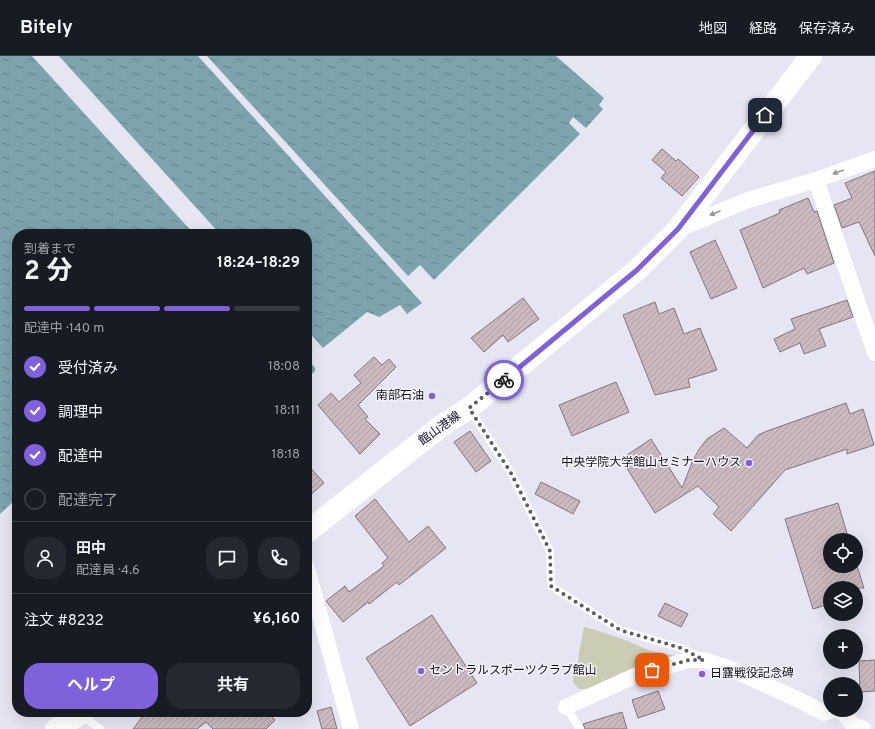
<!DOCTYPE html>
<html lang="ja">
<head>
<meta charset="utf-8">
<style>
	:root { --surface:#171b24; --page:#242831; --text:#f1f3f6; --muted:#9ea1a6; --line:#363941; --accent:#8061dc }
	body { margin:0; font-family:Overpass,"Noto Sans JP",sans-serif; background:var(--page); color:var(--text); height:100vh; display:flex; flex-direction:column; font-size:15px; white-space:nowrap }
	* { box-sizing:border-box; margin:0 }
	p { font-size:13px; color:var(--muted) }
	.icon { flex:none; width:22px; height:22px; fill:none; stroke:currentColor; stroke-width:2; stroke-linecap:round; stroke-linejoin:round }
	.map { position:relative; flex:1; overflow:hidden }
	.drawer { position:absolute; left:12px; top:173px; width:300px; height:488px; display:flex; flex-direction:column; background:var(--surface); border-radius:16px; box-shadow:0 4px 16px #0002 }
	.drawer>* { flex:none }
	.buttons { position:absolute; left:823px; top:477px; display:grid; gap:8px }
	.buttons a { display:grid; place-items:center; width:40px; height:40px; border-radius:50%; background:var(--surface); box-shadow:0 4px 16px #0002; font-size:20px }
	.pin { position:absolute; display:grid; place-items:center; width:34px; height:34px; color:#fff; margin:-17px; border-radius:8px; box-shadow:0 2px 6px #0006 }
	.courier { position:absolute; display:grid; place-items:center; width:40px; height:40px; margin:-20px; border:3px solid #8061dc; border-radius:50%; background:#fff; color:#222; box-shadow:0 1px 5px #0007 }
	.summary em { font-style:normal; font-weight:700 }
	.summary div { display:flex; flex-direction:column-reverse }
	.summary { display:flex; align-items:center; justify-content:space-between; height:68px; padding:0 12px }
	h1 { font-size:26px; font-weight:700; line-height:30px }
	.bar { display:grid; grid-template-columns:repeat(4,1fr); gap:6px 4px; align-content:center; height:48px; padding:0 12px }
	.bar i { height:5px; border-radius:3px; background:var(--line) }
	.bar .active { background:var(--accent) }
	.bar p { grid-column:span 4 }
	.line { display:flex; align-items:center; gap:10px; padding:0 12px; border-top:1px solid var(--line) }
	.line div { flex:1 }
	.round { display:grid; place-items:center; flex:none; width:42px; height:42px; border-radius:16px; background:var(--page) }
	ol { padding:0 12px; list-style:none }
	li { display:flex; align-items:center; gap:12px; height:44px }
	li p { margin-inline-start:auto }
	li .icon { padding:4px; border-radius:50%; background:var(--accent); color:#fff; stroke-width:4 }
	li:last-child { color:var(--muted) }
	li i { width:22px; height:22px; border:2px solid var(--line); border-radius:50% }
	.button { display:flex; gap:8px; margin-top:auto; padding:8px 12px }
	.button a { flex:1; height:46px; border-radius:16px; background:var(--accent); color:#fff; font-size:16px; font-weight:700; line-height:46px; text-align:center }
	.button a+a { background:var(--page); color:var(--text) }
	header { display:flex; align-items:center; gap:24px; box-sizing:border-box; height:56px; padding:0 20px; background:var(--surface); border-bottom:1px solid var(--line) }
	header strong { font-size:19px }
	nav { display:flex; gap:22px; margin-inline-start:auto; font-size:14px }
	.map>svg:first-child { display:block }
	.park { fill:#caccb4 }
	.water { fill:url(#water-ripples) }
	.building { fill:url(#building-hatch); stroke:#84757a }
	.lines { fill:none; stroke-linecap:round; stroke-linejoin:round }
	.service { stroke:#fff; stroke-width:8 }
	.minor { stroke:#fff; stroke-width:16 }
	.secondary { stroke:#fff; stroke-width:22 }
	.oneway { fill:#959597 }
	.done { stroke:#5d5c64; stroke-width:4; stroke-dasharray:0 7.2 }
	.route { stroke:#8061dc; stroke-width:5 }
	.poi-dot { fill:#8061dc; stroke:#f4f2fe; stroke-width:1.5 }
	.labels { text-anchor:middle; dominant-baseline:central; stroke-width:3; stroke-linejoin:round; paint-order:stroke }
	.poi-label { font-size:12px; fill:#131317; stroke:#f4f2fe; text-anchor:end }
	.street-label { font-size:12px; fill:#131317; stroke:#f4f2fe }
</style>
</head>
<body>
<header>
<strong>Bitely</strong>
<nav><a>地図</a><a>経路</a><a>保存済み</a></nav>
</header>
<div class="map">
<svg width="875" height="673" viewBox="0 0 875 673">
	<defs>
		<pattern id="water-ripples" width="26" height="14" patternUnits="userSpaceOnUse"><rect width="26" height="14" fill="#7da4ad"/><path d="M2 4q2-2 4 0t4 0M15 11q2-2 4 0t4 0" fill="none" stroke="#65848c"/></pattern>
		<pattern id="building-hatch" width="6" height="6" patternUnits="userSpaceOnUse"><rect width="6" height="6" fill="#cababf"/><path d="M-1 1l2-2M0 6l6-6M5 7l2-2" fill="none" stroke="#ad9fa3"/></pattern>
	</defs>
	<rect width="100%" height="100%" fill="#e6e5f3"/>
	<!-- park -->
	<path class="park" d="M584,571L596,574L628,585L648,594L681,601L591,633H579L573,627V615L578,608L579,597Z"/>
	<!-- water -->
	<g class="water">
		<path d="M0,0H32L194,178H17V442L0,458Z"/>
		<path d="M59,0H198L422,247L407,258L400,249L379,261L367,256L323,292L307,274V178H220Z"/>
		<path d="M207,0H556L604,42L599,49L603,53L586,72L573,61L569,67L580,78L434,224L420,209L408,220Z"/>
		<path d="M307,302L315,312V315L307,323Z"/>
	</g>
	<!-- building -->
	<g class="building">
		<path d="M662,93L676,105L678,103L699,121L682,140L661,122L666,116L652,104Z"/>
		<path d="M875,115V200L859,166L842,172L834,149L852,142L845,127Z"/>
		<path d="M808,142L814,156L817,155L834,207L807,218L804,212L763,232L740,174L780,157L779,154Z"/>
		<path d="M715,184L737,232L711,243L690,196Z"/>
		<path d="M523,242L539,263L508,286L503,279L484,296L471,282Z"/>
		<path d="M847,244L853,261L819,273L826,290L804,298L800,287L780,296L774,283L795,273L791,263Z"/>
		<path d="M655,246L659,258L674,252L684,278L700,272L717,314L688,323L690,331L655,339L623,259Z"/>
		<path d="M374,301L382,309L389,303L396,311L358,349L368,361L365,363L380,378L360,398L318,349L331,337L339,346L361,327L354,319Z"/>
		<path d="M616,326L629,356L572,380L559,349Z"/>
		<path d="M846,347L850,358L863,353L874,389L847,398V393L785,414L731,475L713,458L719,451L698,430L655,457L621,403L651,383L682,432L693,404L700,392L707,383L724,372L747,392L758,379L767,375Z"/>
		<path d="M470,375L491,405L476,416L454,386Z"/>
		<path d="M307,408L324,427L307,442Z"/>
		<path d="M541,426L580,445L573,458L535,438Z"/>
		<path d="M375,443L409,486L428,470L446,492L399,529L397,526L369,548L368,546L343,566L326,545L345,530L349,536L384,510L382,507L388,502L355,460Z"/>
		<path d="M838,447L849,484H830V510H857L864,532H830V548L813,553L785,463Z"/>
		<path d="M665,547L688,558L681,571L658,560Z"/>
		<path d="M432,559L477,627L410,670L366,602Z"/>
		<path d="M875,604V635L860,636L859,605Z"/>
		<path d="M658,635L665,653L638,662L632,644Z"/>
		<path d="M331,651L337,673H322L317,655Z"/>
		<path d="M146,656H267L275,664L266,673H213L206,666L197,673H133Z"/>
		<path d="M622,656L627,673H585L583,668Z"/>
	</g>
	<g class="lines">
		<!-- service -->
		<g class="service">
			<path d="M469,352L511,417L550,495L551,530L620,574L681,592L697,600"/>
			<path d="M566,651L580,673"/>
			<path d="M82,659L100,673"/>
		</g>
		<!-- minor -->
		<g class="minor">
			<path d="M816,124L875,297"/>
			<path d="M679,173L748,144L816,124L875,103"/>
			<path d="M307,512L351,673"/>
			<path d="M566,651L639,618L689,604H704L729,612L799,644L824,657L833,654"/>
			<path d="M840,654L853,669L863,673"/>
		</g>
		<!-- secondary -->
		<g class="secondary">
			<path d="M307,476L440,371L469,352L637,214L678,173L811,0"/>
			<path d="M56,673L83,656"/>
		</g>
	</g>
	<!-- one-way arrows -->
	<defs><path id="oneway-solid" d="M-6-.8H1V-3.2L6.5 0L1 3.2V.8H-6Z"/></defs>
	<g class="oneway">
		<use href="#oneway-solid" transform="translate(838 116) rotate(160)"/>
		<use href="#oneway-solid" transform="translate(715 157) rotate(157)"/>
	</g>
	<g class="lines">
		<!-- done -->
		<path class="done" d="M504,324L469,352L511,417L550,495L551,530L620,574L681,592L704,604H689L652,614"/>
		<!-- route -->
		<path class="route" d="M504,324L637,214L678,173L765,59"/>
	</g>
	<!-- markers -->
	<g class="poi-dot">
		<circle cx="432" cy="340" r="4"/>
		<circle cx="749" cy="407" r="4"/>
		<circle cx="421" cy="615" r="4"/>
		<circle cx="702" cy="618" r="4"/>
	</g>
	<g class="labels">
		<!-- poi labels -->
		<g class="poi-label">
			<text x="424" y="340">南部石油</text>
			<text x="741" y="407">中央学院大学館山セミナーハウス</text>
			<text x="429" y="615" text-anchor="start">セントラルスポーツクラブ館山</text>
			<text x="710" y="618" text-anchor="start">日露戦役記念碑</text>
		</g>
		<!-- street labels -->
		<g class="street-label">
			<text transform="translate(440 373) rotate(-36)">館山港線</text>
		</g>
	</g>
</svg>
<div class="buttons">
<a><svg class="icon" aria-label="locate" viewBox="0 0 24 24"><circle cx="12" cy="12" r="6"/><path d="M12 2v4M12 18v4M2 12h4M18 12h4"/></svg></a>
<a><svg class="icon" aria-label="layers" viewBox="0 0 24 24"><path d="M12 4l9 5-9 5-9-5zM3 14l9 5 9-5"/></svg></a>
<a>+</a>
<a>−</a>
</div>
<div class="pin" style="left:652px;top:614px;background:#ea580c"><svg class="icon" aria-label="bag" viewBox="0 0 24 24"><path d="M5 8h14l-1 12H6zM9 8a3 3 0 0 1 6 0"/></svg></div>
<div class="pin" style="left:765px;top:59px;background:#1f2937"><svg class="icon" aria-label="home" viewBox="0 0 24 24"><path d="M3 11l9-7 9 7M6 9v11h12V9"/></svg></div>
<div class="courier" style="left:504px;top:324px"><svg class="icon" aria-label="bike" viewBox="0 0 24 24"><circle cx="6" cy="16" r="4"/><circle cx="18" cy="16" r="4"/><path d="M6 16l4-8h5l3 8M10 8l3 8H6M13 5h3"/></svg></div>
<section class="drawer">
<div class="summary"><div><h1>2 分</h1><p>到着まで</p></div><em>18:24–18:29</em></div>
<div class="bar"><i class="active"></i><i class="active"></i><i class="active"></i><i></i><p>配達中 · 140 m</p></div>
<ol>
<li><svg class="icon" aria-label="check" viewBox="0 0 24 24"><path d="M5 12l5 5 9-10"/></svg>受付済み<p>18:08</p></li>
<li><svg class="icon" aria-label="check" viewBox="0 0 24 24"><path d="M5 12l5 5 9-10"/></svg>調理中<p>18:11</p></li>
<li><svg class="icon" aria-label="check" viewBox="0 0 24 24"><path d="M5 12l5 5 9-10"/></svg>配達中<p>18:18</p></li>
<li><i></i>配達完了</li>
</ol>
<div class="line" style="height:72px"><a class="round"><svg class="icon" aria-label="person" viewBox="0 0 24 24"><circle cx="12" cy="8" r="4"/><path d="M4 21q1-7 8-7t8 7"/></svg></a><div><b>田中</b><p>配達員 · 4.6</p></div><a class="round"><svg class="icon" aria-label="chat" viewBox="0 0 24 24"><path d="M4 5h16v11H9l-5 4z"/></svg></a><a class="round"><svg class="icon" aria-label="phone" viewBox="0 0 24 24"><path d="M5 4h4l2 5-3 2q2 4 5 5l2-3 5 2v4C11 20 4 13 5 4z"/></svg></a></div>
<div class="line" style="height:52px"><div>注文 #8232</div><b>¥6,160</b></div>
<div class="button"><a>ヘルプ</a><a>共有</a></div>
</section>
</div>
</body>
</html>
